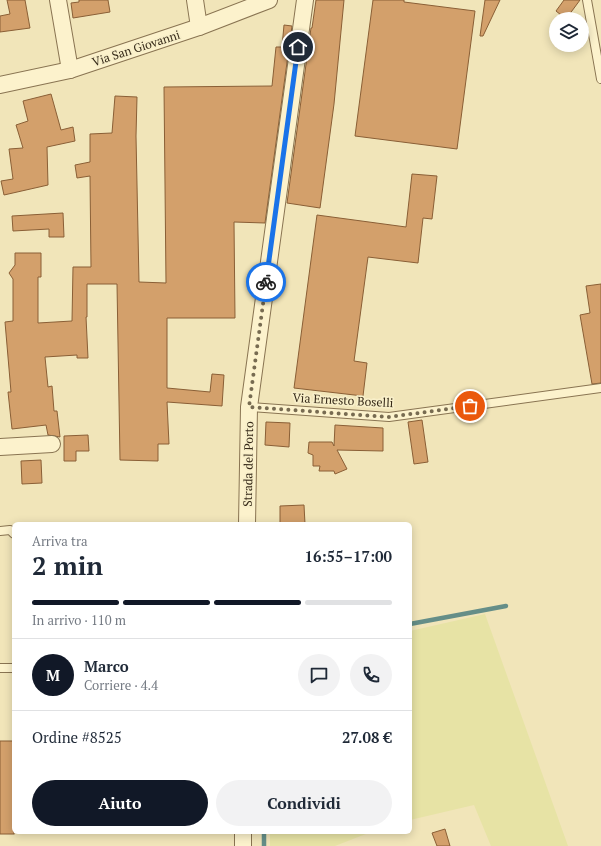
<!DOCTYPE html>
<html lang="it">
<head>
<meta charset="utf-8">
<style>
	:root { --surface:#fff; --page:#f2f2f3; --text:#1f2937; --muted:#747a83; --line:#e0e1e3; --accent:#111827 }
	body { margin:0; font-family:"PT Serif",serif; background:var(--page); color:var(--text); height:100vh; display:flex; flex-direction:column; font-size:15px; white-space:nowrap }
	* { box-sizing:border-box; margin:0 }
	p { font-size:13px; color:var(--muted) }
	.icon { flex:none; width:22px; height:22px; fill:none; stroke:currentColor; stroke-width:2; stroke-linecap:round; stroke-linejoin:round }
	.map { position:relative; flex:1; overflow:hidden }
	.sheet { position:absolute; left:12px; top:522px; width:400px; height:312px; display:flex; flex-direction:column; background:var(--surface); border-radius:6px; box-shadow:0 2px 10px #0003 }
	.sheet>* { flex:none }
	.controls { position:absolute; left:549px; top:12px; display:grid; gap:8px }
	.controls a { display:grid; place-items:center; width:40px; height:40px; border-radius:50%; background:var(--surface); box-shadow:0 2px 10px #0003; font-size:20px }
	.pin { position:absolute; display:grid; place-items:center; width:34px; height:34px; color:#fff; margin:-17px; border:2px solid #fff; border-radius:50%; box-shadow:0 1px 4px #0007 }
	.courier { position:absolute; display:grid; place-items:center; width:40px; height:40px; margin:-20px; border:3px solid #1a73e8; border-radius:50%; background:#fff; color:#222; box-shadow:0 1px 5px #0007 }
	.head em { font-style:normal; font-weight:800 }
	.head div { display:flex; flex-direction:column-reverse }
	.head { display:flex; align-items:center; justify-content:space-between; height:68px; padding:0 20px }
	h1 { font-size:26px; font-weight:800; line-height:30px }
	.bar { display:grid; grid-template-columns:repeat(4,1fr); gap:6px 4px; align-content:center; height:48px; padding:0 20px }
	.bar i { height:5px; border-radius:3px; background:var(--line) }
	.bar .selected { background:var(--accent) }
	.bar p { grid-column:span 4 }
	.line { display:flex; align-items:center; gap:10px; padding:0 20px; border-top:1px solid var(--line) }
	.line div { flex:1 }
	.round { display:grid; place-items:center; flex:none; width:42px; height:42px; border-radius:21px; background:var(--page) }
	.action { display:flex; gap:8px; margin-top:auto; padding:8px 20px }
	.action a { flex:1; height:46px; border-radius:24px; background:var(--accent); color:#fff; font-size:16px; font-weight:800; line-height:46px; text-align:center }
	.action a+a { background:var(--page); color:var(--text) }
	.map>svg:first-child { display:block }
	.farmland { fill:#e7e3a5 }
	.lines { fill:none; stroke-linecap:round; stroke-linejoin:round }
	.stream { stroke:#658e88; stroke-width:4.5 }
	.building { fill:#d3a06b; stroke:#8a5f36 }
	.service-casing { stroke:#897452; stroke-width:10 }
	.minor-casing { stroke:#897452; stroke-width:18 }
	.service { stroke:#fcf2cc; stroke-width:8 }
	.minor { stroke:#fcf2cc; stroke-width:16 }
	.done { stroke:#776b51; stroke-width:4; stroke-dasharray:0 7.2 }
	.route { stroke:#1a73e8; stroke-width:5 }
	.labels { text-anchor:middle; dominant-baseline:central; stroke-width:3.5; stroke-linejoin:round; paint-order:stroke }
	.street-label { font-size:12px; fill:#362a19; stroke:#f8efc9 }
</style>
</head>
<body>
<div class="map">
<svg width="601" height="846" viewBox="0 0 601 846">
	<rect width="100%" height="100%" fill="#f1e5b9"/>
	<!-- farmland -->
	<g class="farmland">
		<path d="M485,614L568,846H491L474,805L410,820V631Z"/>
		<path d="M270,832H371L335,846H270Z"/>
	</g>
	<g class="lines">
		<!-- stream -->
		<g class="stream">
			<path d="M410,624L506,606"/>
			<path d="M264,832V846"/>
		</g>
	</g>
	<!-- building -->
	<g class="building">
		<path d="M7,0H25L30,28L0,32V16L10,14Z"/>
		<path d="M79,0H108L110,12L73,18L71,3L79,2Z"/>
		<path d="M316,0H344L334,104L320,208L287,203L311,28H312Z"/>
		<path d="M373,0H404V2L475,11L457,149L355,136Z"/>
		<path d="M485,0H500L483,36H480Z"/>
		<path d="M564,0H580L566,19L556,11Z"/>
		<path d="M284,25L292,26L265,223L234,222L235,318H167V388L210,392L212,374L224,375L222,406L167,402L169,444H158V461L120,460L117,284H87V317H86L88,358H77V355L45,357L48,387L52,386L54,411H57L60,437L48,435L46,425L12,429L8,392H11L5,322L13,321V279L9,273L15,265V253H41V277H38V323L72,321L73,267H91L90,176L77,178L75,165L90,162V134L112,133L115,96L137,97L136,136L139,282L166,283L164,87L272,86L276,47H282Z"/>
		<path d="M51,94L61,130L73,127L75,141L47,147L48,185L4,195L1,181L13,179L9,149L23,148L16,125L28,121L23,101Z"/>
		<path d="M412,174L437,176L432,219L423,218L418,263L368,257L354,361L367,363L363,396L294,388L317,215L406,227Z"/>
		<path d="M63,213L64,237H49V229L13,231L12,216Z"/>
		<path d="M601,284V383L592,384L580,315L590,313L586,286Z"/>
		<path d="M422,420L428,462L414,464L408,422Z"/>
		<path d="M266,422L290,423L289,447L265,445Z"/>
		<path d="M335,425L383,428V451L337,450L347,469L335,474L334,471H319L320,466H313V455L308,453L309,442H332L334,446Z"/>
		<path d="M88,435L89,451H76V461H64V436Z"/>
		<path d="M41,460L42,483L22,484L21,461Z"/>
		<path d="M304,505L305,524H280V506Z"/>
		<rect x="0" y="741" width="14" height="93"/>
		<path d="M445,829L450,846H437L432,833Z"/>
	</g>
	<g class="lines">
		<!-- service casing -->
		<g class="service-casing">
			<g id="service">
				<path d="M587,0L601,79"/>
				<path d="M249,407L389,417L601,388"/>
				<path d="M0,531L10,530L14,534"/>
				<path d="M0,668H14"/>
			</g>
		</g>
		<!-- minor casing -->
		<g class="minor-casing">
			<g id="minor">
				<path d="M58,0L70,70"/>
				<path d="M195,0L199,27"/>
				<path d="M0,85L70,70L199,27L269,0"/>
				<path d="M0,447L52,444"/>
				<path d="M247,524L249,407L305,0"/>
				<path d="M243,846V832"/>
			</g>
		</g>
		<!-- service -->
		<use href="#service" class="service"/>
		<!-- minor -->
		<use href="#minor" class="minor"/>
	</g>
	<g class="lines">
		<!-- done -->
		<path class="done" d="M266,282L249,407L389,417L470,406"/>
		<!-- route -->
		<path class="route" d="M266,282L298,47"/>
	</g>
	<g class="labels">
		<!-- street labels -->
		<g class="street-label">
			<text transform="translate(136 48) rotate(-18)">Via San Giovanni</text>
			<text transform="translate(343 400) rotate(3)">Via Ernesto Boselli</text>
			<text transform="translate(248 464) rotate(-89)">Strada del Porto</text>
		</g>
	</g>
</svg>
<div class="controls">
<a><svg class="icon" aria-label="layers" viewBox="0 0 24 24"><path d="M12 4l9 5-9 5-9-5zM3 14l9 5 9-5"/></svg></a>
</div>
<div class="pin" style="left:470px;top:406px;background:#ea580c"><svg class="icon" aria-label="bag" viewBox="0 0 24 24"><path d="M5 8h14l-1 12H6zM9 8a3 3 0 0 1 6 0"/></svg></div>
<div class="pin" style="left:298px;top:47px;background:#1f2937"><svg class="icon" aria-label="home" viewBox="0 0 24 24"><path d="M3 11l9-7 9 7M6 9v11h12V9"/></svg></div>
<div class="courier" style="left:266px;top:282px"><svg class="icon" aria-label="bike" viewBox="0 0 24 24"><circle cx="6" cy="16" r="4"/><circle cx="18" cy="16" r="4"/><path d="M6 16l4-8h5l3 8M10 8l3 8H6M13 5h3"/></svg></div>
<section class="sheet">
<div class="head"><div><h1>2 min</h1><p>Arriva tra</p></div><em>16:55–17:00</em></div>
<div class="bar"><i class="selected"></i><i class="selected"></i><i class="selected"></i><i></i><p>In arrivo · 110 m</p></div>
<div class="line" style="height:72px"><b class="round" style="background:var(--accent);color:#fff">M</b><div><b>Marco</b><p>Corriere · 4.4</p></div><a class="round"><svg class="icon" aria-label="chat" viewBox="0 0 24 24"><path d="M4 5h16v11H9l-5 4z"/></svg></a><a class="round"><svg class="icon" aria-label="phone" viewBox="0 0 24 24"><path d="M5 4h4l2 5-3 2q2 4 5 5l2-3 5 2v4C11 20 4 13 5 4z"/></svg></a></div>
<div class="line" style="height:52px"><div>Ordine #8525</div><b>27.08 €</b></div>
<div class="action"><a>Aiuto</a><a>Condividi</a></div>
</section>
</div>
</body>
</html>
